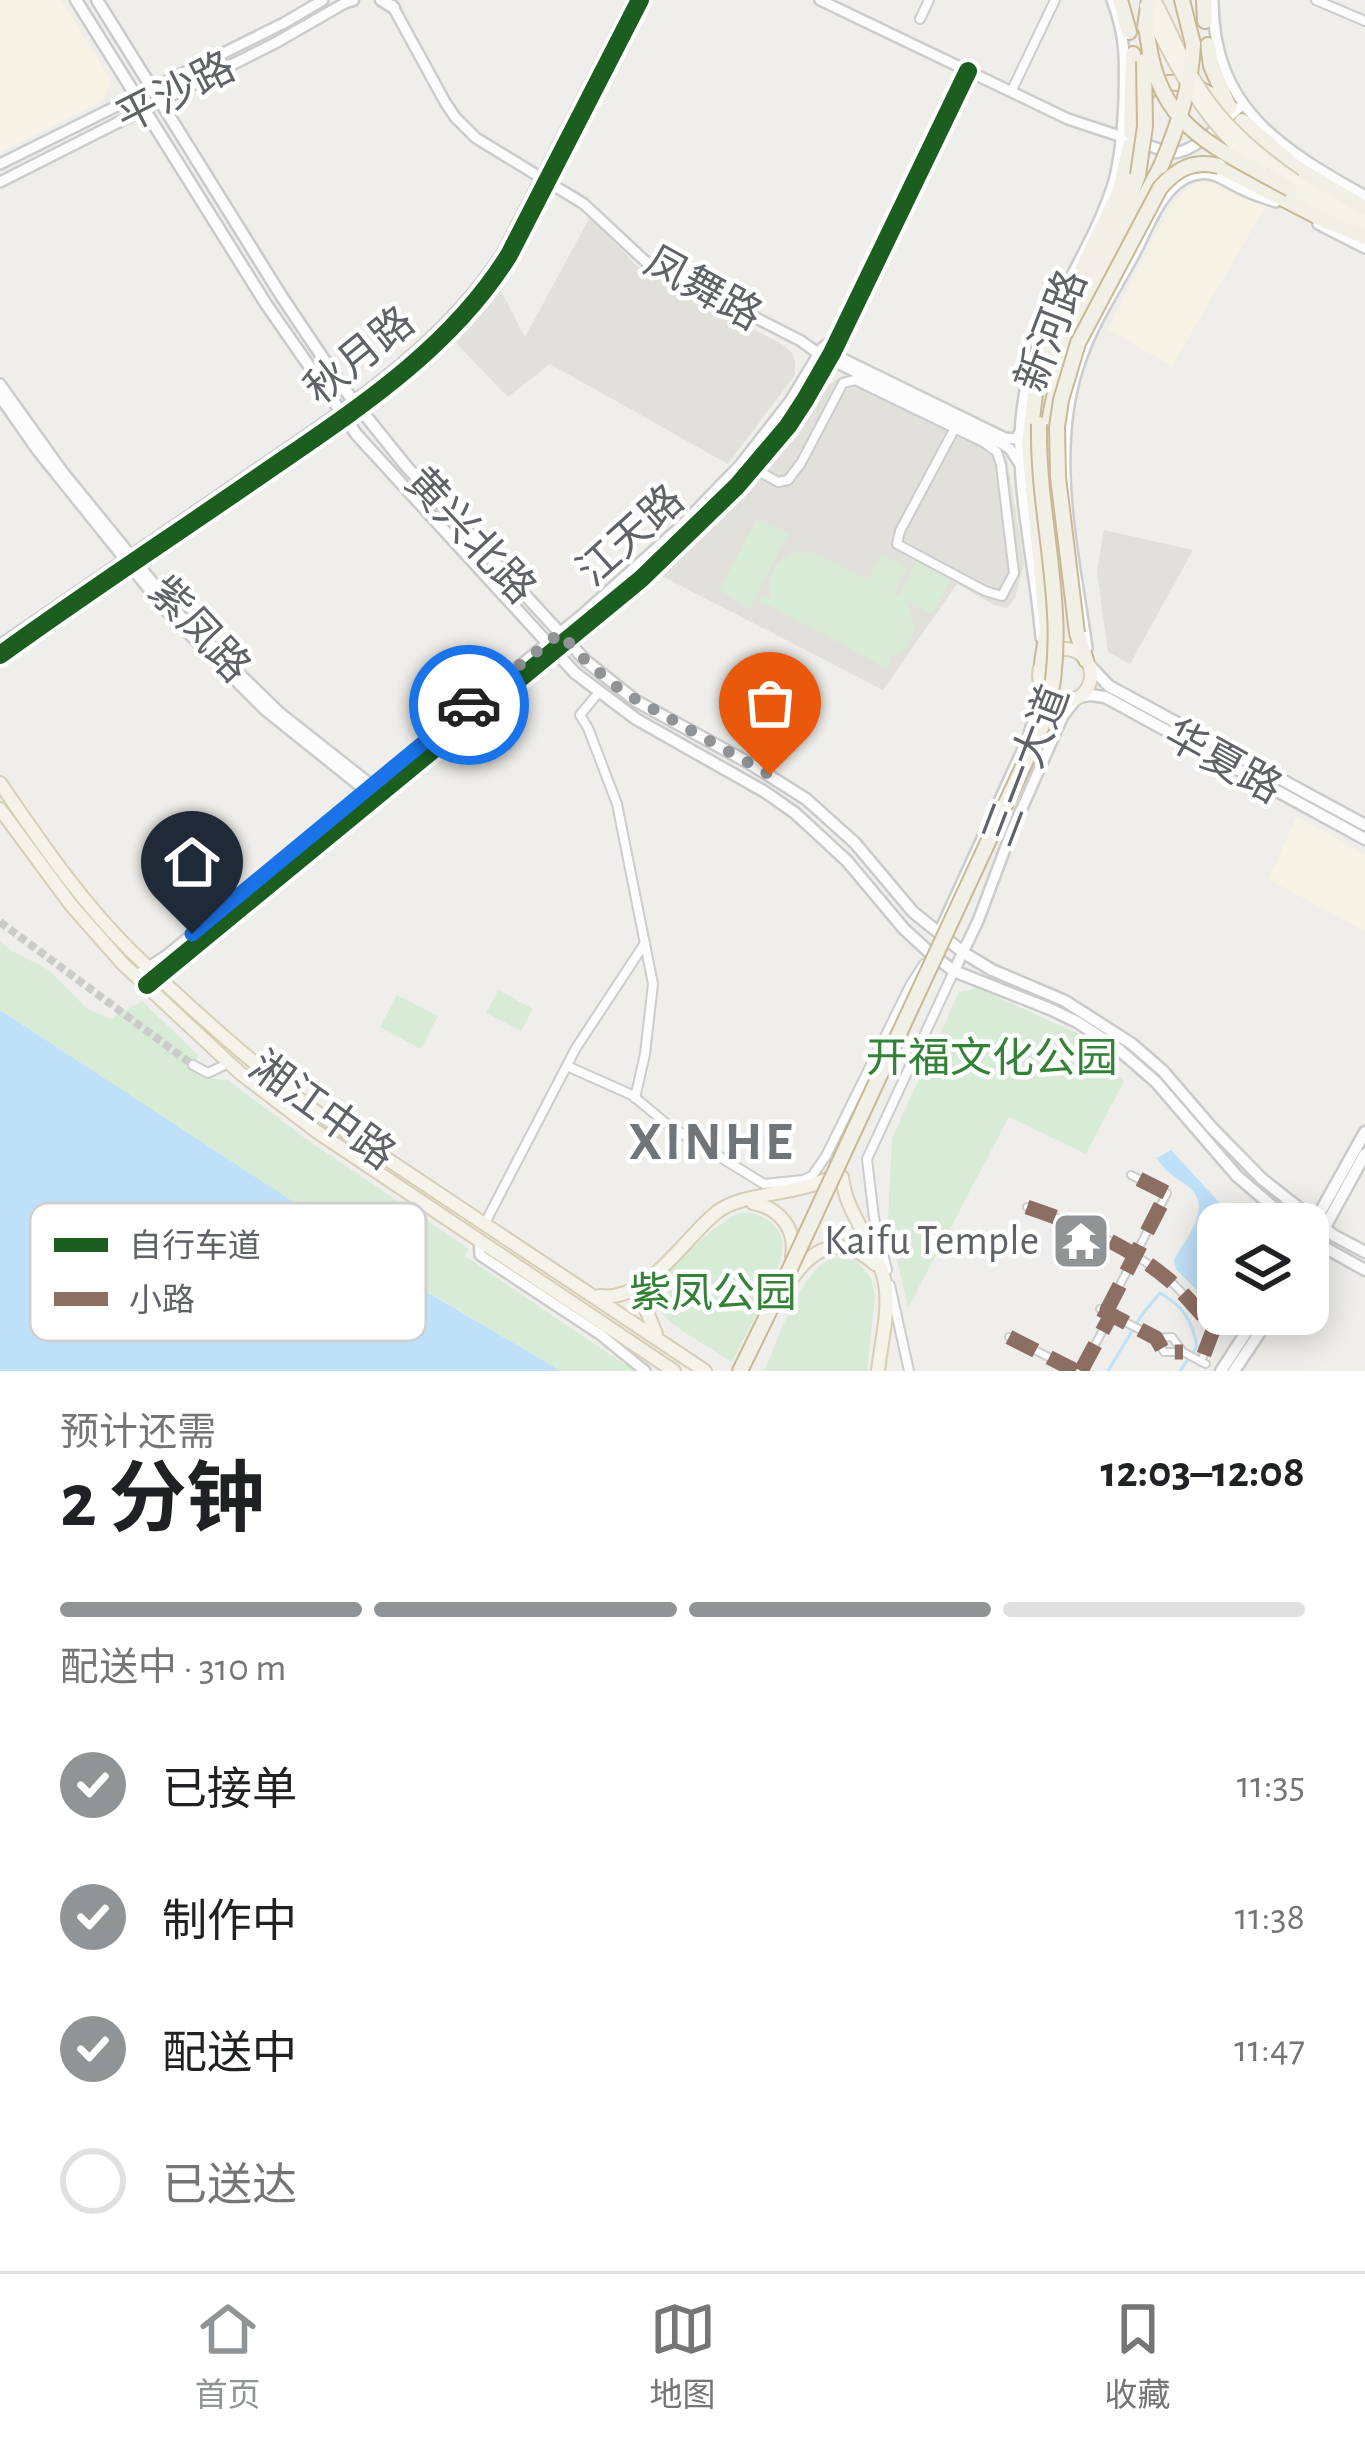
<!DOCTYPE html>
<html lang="zh">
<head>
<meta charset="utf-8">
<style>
	:root { --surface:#fff; --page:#f2f2f2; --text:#202124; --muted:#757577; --line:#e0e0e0; --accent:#919496 }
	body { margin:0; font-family:"Alegreya Sans","Noto Sans SC",sans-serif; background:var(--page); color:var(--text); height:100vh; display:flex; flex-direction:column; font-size:45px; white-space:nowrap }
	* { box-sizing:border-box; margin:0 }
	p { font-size:39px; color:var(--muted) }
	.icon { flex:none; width:66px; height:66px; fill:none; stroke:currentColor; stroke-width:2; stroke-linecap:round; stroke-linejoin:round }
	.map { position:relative; height:1371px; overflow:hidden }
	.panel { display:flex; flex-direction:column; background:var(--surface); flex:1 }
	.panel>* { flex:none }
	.fabs { position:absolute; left:1197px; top:1203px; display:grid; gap:24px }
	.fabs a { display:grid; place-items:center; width:132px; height:132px; border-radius:24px; background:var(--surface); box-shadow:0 6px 30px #0003; font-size:60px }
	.pin { position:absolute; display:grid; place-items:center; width:102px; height:102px; color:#fff; margin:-123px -51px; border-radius:50% 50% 50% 0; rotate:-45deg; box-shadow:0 0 12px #0007 }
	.pin .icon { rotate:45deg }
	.courier { position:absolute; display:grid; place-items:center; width:120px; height:120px; margin:-60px; border:9px solid #1a73e8; border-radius:50%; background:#fff; color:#222; box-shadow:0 3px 15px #0007 }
	.overview em { font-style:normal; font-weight:700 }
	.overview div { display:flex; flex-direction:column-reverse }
	.overview { display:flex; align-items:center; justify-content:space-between; height:204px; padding:0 60px }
	h1 { font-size:78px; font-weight:700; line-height:90px }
	.bar { display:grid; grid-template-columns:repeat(4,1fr); gap:18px 12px; align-content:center; height:144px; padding:0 60px }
	.bar i { height:15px; border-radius:9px; background:var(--line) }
	.bar .on { background:var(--accent) }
	.bar p { grid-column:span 4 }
	ol { padding:0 60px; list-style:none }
	li { display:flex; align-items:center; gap:36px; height:132px }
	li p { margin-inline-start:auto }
	li .icon { padding:12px; border-radius:50%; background:var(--accent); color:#fff; stroke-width:4 }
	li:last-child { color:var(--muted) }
	li i { width:66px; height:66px; border:6px solid var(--line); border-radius:50% }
	.dock { display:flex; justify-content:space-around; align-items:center; height:168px; border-top:3px solid var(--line); background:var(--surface); font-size:33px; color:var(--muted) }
	.dock a { display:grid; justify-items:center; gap:6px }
	.dock .on { color:var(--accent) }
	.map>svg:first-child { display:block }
	.commercial { fill:#f7f3e4 }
	.education { fill:#e2e0da }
	.green { fill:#d8ebd6 }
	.water { fill:#bfe0f9 }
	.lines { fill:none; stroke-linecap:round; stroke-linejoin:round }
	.stream { stroke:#bfe0f9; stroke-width:3 }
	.minor-tunnel { stroke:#cbcbca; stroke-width:8; stroke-dasharray:8 4; stroke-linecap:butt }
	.pedestrian-casing { stroke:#cbcccc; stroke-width:10 }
	.minor-casing { stroke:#cbcccc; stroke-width:12 }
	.tertiary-casing { stroke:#cbcccc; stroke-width:14 }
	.secondary-casing { stroke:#cacacb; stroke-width:15 }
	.primary-casing { stroke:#d7ceb8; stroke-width:16 }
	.trunk-casing { stroke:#c8b996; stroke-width:18 }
	.pedestrian { stroke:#fdfcfc; stroke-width:6 }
	.minor { stroke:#fdfcfc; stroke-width:8 }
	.tertiary { stroke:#fdfcfc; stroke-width:9 }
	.secondary { stroke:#fdfcfc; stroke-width:10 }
	.primary { stroke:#f4f2e9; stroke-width:12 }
	.trunk { stroke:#f2f0e6; stroke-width:14 }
	.primary-bridge-casing { stroke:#d7ceb8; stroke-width:16; stroke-linecap:butt }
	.trunk-bridge-casing { stroke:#c8b996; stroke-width:18; stroke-linecap:butt }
	.primary-bridge { stroke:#f4f2e9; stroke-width:12 }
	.trunk-bridge { stroke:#f2f0e6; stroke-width:14 }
	.quiet { stroke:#8d6e63; stroke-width:15; stroke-dasharray:30 15; stroke-linecap:butt }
	.cycleway-casing { stroke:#fff; stroke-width:26 }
	.cycleway { stroke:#1b5e20; stroke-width:18 }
	.done { stroke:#919496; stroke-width:12; stroke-dasharray:0 21.6 }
	.route { stroke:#1a73e8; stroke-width:15 }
	.labels { text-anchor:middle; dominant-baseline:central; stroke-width:9; stroke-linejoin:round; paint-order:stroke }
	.street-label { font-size:42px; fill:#5f6368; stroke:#fff }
	.park-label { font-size:42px; fill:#348238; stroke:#fff }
	.poi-label { font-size:42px; fill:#5f6368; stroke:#fff; text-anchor:end }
	.district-label { font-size:54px; font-weight:bold; letter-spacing:3px; fill:#70757a; stroke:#fff }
	.key { fill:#fff; stroke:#cfd0d2; stroke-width:3 }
	.key-label { font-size:33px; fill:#5f6368 }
</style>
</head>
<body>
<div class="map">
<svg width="1365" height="1371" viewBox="0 0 1365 1371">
	<rect width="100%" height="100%" fill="#efeeea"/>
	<!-- commercial -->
	<g class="commercial">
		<path d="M0,0H61L109,77L110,86L103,100L95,105L0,152Z"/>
		<path d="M1196,182L1213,183L1268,202L1172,366L1108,329L1171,205Z"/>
		<path d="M1297,817L1365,854V931L1268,879Z"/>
	</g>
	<!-- education -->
	<g class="education">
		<path d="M590,217L637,266L783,345L792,353L795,362V375L728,464L550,364L508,397L453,340L498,285L525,337Z"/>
		<path d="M842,376L851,377L998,448L1007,458L1024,564L1015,598L1007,608L996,606L957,584L883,690L660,575L774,458L827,386Z"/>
		<path d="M1104,530L1193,550L1130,664L1108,652L1097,572Z"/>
	</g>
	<!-- green -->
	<g class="green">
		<path d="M757,519L788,534L750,608L719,591Z"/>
		<path d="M796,552H812L868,580L882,554L907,568L894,593L898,596L917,561L952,578L932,614L907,601L915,629L907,647L889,658L891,660L887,668L759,600L762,595L771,599C766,577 774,559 796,552Z"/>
		<path d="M0,942L12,951L49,970L86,1008L110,1019L142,1001L199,1056L190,1070L206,1078L228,1080L306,1139L469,1249L465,1256L634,1371H561L409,1281L354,1265L287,1230L290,1214L297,1205L0,1010Z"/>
		<path d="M977,988L1077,1033L1124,1081L1086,1154L1009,1117L908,1308L888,1218L892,1138L959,992Z"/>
		<path d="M498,990L533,1009L521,1031L486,1013Z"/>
		<path d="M397,995L438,1016L421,1049L380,1027Z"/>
		<path d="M740,1213C764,1211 787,1228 782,1254C776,1283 746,1333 732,1362C717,1352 668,1325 660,1311C656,1304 658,1291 661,1283C668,1267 723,1218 740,1213Z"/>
		<path d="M834,1257L857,1261L871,1278L875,1296L867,1371H764C779,1339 800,1269 834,1257Z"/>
	</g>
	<!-- water -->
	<g class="water">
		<path d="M0,1010L298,1205L290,1214L287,1231L354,1265L408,1281L561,1371H0Z"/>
		<path d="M1171,1150L1239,1224H1218V1308L1213,1307L1176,1269L1174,1260C1187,1236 1216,1205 1185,1184C1173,1176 1164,1170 1157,1158Z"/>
	</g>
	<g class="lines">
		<!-- stream -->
		<path class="stream" d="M1108,1371L1141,1316L1160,1293C1183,1306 1192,1320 1197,1346L1180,1371"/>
		<!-- minor-tunnel -->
		<path class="minor-tunnel" d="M0,922L193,1065"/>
		<!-- pedestrian casing -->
		<g class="pedestrian-casing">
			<g id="pedestrian">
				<path d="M1027,1207C1077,1224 1128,1245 1169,1280C1185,1294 1199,1312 1214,1328L1201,1362"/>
				<path d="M1100,1309L1156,1338L1164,1352H1183"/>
				<path d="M1106,1312L1167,1193L1131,1175"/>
				<path d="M1009,1337L1076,1371"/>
				<path d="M1156,1338L1172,1337L1183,1352L1206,1364"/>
				<path d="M1081,1371L1111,1315"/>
			</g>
		</g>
		<!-- minor casing -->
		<g class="minor-casing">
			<g id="minor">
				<path d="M1316,0L1365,21"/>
				<path d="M920,19L929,0"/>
				<path d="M1011,92L1055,0"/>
				<path d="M753,468L778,482L788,480L801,463L843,383L855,380L985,443L997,452L1001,465L1014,573L1002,596L985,591L897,544L900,531L955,428"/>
				<path d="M599,692L580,715L588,728L617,804L653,984L645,1054L635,1098"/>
				<path d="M193,1065L208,1073L229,1063"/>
				<path d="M567,1066L632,1095L668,1125L764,1184L803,1180L812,1176L826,1156L910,986L924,964"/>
				<path d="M485,1223L576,1048L645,943"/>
				<path d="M887,1270L874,1218L867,1159L954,971"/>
				<path d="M890,1285L909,1371"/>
			</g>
		</g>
		<!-- tertiary casing -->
		<g class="tertiary-casing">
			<g id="tertiary">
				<path d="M820,0L1068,119L1171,153C1194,154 1224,121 1242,105"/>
				<path d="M1213,0C1213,108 1280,148 1365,196"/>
				<path d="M392,5L445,102L455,117L476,138L584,204L645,261L801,341L819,354L1004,445L1010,449L1021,466"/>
				<path d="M0,164L284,23L323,0"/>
				<path d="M0,182L277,42L350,0"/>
				<path d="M1318,224L1365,248"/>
				<path d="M827,351L1005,438L1015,439L1020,432"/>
				<path d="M0,384L63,472L177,612L279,712L374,787"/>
				<path d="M0,397L37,450L167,612L265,710L366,791"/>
				<path d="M1041,638C1035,557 1009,472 1025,391C1040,315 1092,254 1114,181C1121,154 1123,126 1124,99C1125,60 1126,37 1112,0"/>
				<path d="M0,645C85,586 172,528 257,469C347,407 443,345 503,252L633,0"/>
				<path d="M1087,648C1074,554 1047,448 1082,356C1095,319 1119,284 1137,249C1150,223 1166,178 1199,174C1216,171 1227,183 1242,189C1252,195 1265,198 1276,202"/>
				<path d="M0,655C87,592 176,534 264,473C354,411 450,350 509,255L640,0"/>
				<path d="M942,926L1027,740L1039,703V676"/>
				<path d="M954,971L978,921L1011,833L1063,716L1078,697"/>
				<path d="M137,975L167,955L584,613L681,526L740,465L790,401L822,348L834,339"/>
				<path d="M147,985L641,579L737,486L788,426L805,400L832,353L968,71"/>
				<path d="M479,1239L480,1255L601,1335L645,1371"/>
			</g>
		</g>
		<!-- secondary casing -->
		<g class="secondary-casing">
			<g id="secondary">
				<path d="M76,0L266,304L357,435L575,673L636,719L765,792L795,813L847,861L904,929L930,953L954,971L1050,1009L1077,1022L1117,1048L1156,1082L1237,1176L1293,1224"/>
				<path d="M97,0L282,297L341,385L406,466L586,661L636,701L749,763L806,799L855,843L913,912L964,953L992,970L1065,1001L1132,1044L1163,1071L1212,1128L1262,1179L1333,1235L1365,1252"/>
				<path d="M381,0L394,8"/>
				<path d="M346,2L353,0"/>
				<path d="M1089,665L1109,686L1365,825"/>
				<path d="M1078,697L1090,695L1105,697L1365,839"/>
				<path d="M1308,1234L1365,1132"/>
				<path d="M1315,1242L1365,1270"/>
				<path d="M1308,1258L1365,1154"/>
				<path d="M1221,1371L1258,1314"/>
				<path d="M1234,1371L1272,1314"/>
			</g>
		</g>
		<!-- primary casing -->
		<g class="primary-casing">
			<g id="primary">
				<path d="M1295,181L1365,221"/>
				<path d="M1290,189L1361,231"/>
				<circle cx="1065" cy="675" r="26"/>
				<path d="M0,783C40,841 81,902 132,952C190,1008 250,1062 315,1111L705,1371"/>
				<path d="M0,809L71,905L123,964L240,1073L316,1131L674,1371"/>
				<path d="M842,1177C846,1214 873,1240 883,1275C892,1304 881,1341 878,1371"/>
				<path d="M753,1203C779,1208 797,1229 792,1256"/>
				<path d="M794,1276C817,1243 845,1237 875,1264"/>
				<path d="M651,1279L645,1307L656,1334"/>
				<path d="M599,1296C647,1303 683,1239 717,1212C745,1191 799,1196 833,1176"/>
			</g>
		</g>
		<!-- trunk casing -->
		<g class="trunk-casing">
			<g id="trunk">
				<path d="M1120,0L1129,32"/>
				<path d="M1182,0L1193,44"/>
				<path d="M1204,0L1205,21"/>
				<path d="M1208,45L1211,66L1227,102"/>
				<path d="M1131,117C1150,64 1195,82 1230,107"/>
				<path d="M1242,121L1298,169L1365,208"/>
				<path d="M1131,133L1133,54"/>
				<path d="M1219,166L1324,220L1365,237"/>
				<path d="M1051,366C1071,298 1116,242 1138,175"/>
				<path d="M1047,442C1055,340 1116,255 1161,166"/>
				<path d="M1077,633L1086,660"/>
				<path d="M1042,663L1047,630L1029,445L1035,394L1050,338L1120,190L1130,146"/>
				<path d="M740,1371L788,1273"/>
			</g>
		</g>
		<!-- pedestrian -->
		<use href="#pedestrian" class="pedestrian"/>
		<!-- minor -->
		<use href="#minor" class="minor"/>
		<!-- tertiary -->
		<use href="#tertiary" class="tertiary"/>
		<!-- secondary -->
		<use href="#secondary" class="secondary"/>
		<!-- primary -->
		<use href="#primary" class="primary"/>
		<!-- trunk -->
		<use href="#trunk" class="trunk"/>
		<!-- primary-bridge casing -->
		<g class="primary-bridge-casing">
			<g id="primary-bridge">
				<path d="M1154,0C1169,27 1180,57 1196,83C1220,124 1257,155 1295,181"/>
				<path d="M1146,6C1177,69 1206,125 1262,169"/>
			</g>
		</g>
		<!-- trunk-bridge casing -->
		<g class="trunk-bridge-casing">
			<g id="trunk-bridge">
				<path d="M1146,22C1154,127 1208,143 1290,189"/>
				<path d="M1145,27L1149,0"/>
				<path d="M1161,166C1178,126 1191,88 1193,44"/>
				<path d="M1138,175L1145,126L1144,61"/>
				<path d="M1077,633L1058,477L1057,427L1061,400L1078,343L1160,188C1177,168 1194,160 1219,166"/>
				<path d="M788,1273L1046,717C1072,617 1037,524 1039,424"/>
			</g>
		</g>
		<!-- primary-bridge -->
		<use href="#primary-bridge" class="primary-bridge"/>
		<!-- trunk-bridge -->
		<use href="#trunk-bridge" class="trunk-bridge"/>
		<!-- quiet -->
		<g class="quiet">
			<path d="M1027,1207C1077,1224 1128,1245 1169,1280C1185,1294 1199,1312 1214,1328L1201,1362"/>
			<path d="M1100,1309L1156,1338L1164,1352H1183"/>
			<path d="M1106,1312L1167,1193L1131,1175"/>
			<path d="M1009,1337L1076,1371"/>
			<path d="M1081,1371L1111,1315"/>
		</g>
		<!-- cycleway casing -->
		<g class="cycleway-casing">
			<g id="cycleway">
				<path d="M0,655C87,592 176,534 264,473C354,411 450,350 509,255L640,0"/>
				<path d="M147,985L641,579L737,486L788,426L805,400L832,353L968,71"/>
			</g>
		</g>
		<!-- cycleway -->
		<use href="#cycleway" class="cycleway"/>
	</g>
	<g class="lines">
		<!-- done -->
		<path class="done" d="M469,705L560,633L586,661L623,692L770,775"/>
		<!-- route -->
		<path class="route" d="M192,934L469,705"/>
	</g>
	<!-- icons -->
	<defs>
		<g id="temple-square" transform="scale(3)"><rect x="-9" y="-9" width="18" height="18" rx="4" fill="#919496" stroke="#fff"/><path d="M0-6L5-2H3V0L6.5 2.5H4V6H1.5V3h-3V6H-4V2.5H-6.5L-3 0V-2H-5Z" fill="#fff"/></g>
	</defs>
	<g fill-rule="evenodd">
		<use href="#temple-square" x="1081" y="1241"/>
	</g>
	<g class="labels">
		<!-- street labels -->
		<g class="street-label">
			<text transform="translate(176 93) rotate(-27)">平沙路</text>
			<text transform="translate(703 289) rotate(29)">凤舞路</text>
			<text transform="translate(1052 331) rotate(-69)">新河路</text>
			<text transform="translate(360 356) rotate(-39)">秋月路</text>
			<text transform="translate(470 536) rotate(47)">黄兴北路</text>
			<text transform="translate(631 536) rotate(-42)">江天路</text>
			<text transform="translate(199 630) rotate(47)">紫凤路</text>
			<text transform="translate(1223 762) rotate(29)">华夏路</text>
			<text transform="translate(1027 766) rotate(-69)">三一大道</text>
			<text transform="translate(322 1111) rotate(36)">湘江中路</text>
		</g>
		<!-- park labels -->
		<g class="park-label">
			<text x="992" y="1059">开福文化公园</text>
			<text x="713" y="1294">紫凤公园</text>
		</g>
		<!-- poi labels -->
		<g class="poi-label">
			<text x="1039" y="1241">Kaifu Temple</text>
		</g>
		<!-- district labels -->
		<g class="district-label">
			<text x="712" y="1143">XINHE</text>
		</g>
	</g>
	<!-- legend -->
	<rect x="30" y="1203" width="396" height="138" rx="18" class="key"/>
	<rect x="54" y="1238" width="54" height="14" fill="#1b5e20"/>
	<rect x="54" y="1292" width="54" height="14" fill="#8d6e63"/>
	<g class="key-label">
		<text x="129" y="1257">自行车道</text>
		<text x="129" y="1311">小路</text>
	</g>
</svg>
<div class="fabs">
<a><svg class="icon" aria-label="layers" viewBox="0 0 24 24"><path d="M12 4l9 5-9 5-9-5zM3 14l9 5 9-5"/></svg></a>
</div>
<div class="pin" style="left:770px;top:775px;background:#ea580c"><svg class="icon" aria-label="bag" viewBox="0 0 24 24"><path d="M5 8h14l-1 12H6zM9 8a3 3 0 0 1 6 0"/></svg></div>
<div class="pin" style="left:192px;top:934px;background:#1f2937"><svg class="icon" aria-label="home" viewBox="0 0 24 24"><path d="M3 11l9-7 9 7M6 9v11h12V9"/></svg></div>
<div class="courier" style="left:469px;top:705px"><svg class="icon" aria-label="car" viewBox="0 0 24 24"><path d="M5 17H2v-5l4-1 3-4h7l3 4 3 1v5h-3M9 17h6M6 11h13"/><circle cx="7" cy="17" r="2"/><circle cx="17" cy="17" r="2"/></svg></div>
</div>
<section class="panel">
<div class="overview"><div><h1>2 分钟</h1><p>预计还需</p></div><em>12:03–12:08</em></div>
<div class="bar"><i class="on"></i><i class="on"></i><i class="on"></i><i></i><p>配送中 · 310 m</p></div>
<ol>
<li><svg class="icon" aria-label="check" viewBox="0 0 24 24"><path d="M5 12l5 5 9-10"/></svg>已接单<p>11:35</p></li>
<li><svg class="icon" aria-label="check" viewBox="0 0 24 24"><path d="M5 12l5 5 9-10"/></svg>制作中<p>11:38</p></li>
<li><svg class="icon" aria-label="check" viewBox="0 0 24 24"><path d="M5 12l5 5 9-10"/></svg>配送中<p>11:47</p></li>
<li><i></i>已送达</li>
</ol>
</section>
<nav class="dock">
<a class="on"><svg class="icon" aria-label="home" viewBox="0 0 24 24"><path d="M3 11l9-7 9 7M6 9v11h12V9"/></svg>首页</a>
<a><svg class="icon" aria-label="map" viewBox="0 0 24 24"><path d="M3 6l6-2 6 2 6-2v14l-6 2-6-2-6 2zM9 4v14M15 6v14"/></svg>地图</a>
<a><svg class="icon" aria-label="saved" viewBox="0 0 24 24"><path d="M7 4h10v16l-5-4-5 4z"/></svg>收藏</a>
</nav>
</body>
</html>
